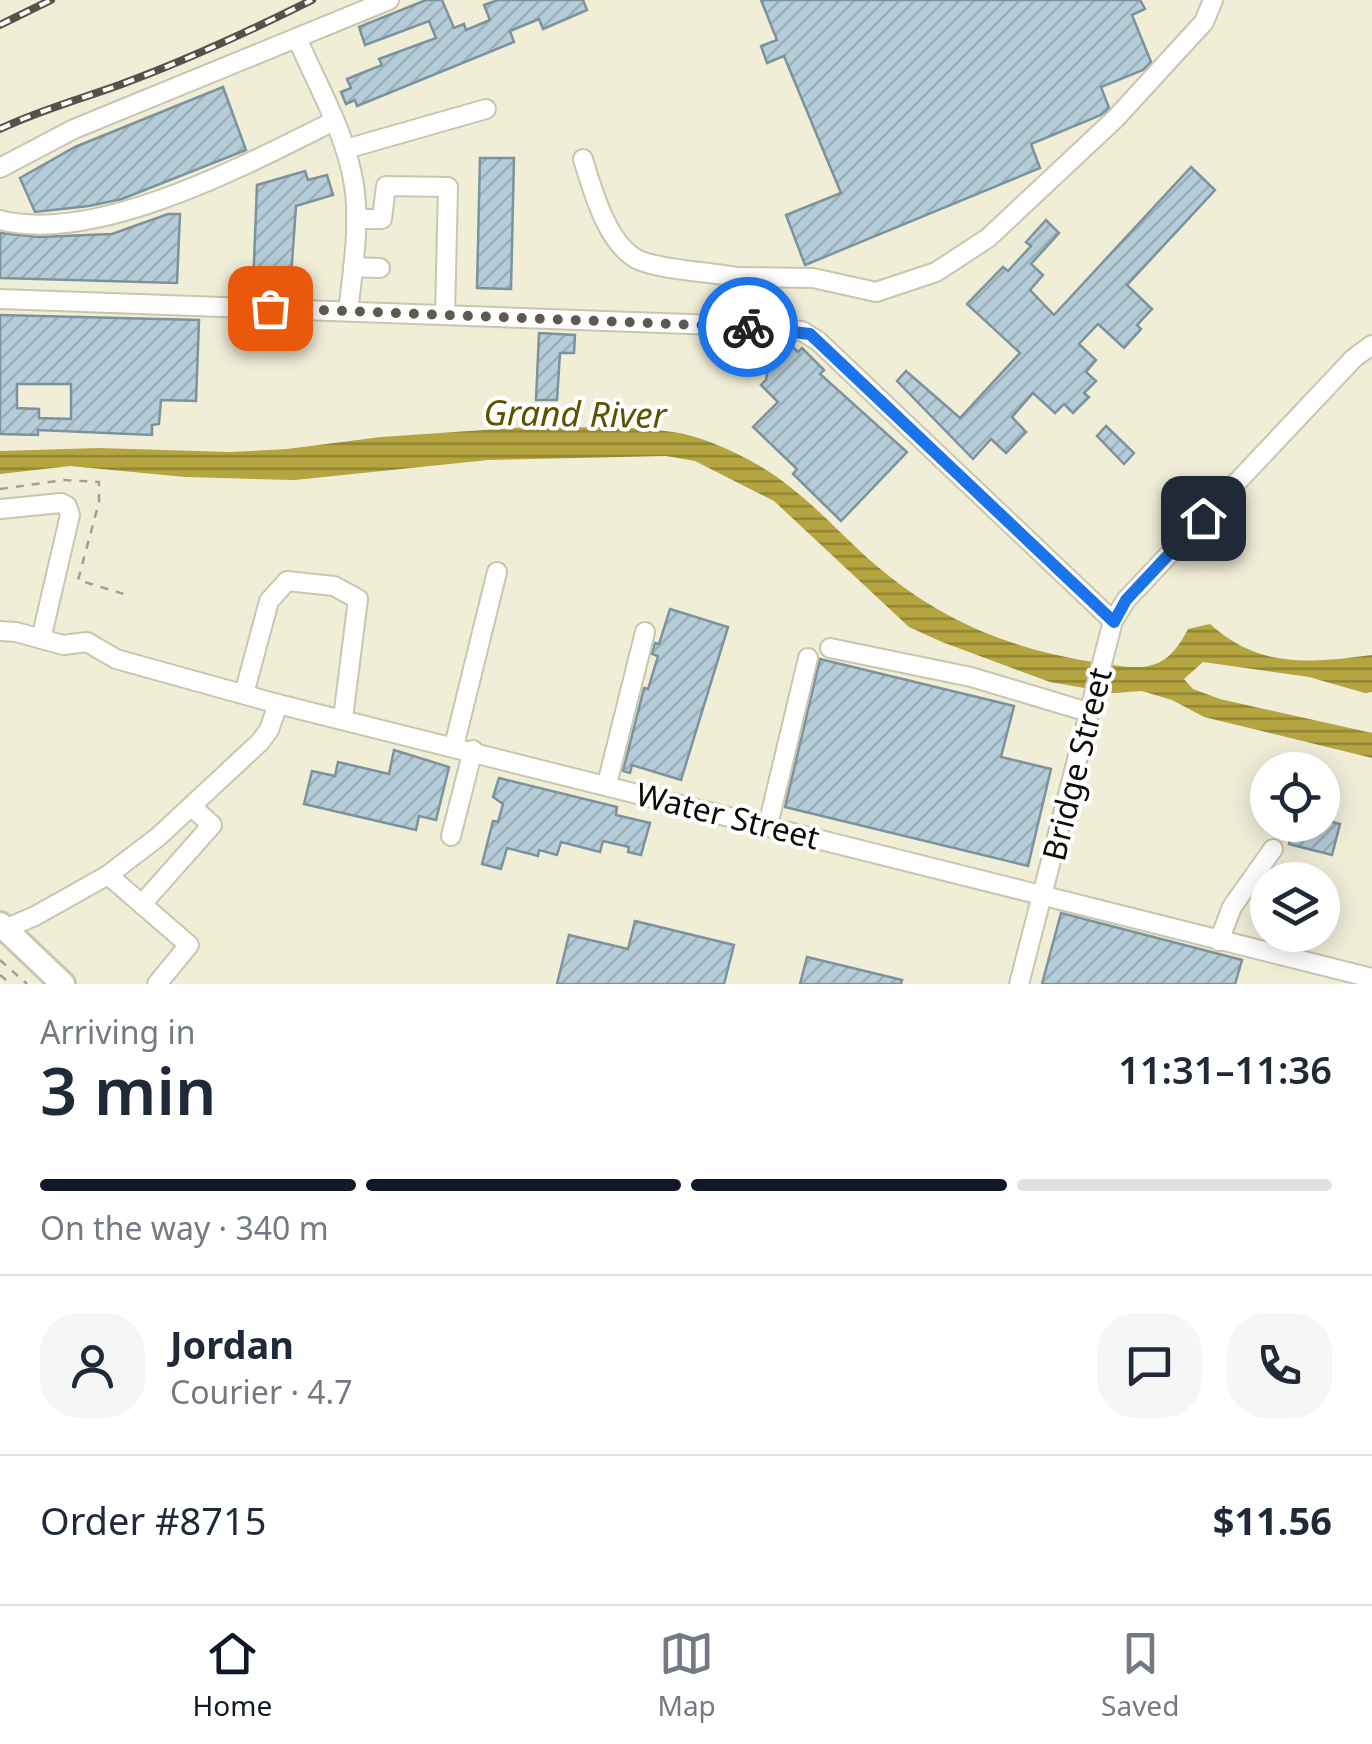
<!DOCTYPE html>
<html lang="en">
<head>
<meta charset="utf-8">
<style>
	:root { --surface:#fff; --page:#f6f6f7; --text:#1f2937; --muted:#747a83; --line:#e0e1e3; --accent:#111827 }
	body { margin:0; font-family:"Noto Sans",sans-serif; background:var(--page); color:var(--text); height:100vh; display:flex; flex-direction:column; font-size:38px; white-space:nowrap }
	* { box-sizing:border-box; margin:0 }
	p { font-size:32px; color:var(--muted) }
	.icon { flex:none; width:55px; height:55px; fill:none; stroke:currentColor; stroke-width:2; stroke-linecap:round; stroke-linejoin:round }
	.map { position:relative; height:984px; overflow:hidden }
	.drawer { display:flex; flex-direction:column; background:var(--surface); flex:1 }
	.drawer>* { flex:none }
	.tools { position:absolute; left:1250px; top:752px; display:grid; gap:20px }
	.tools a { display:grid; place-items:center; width:90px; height:90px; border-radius:50%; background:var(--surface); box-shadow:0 5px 25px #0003; font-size:50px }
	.pin { position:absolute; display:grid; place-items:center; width:85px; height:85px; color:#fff; margin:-42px; border-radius:20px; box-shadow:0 5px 15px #0006 }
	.courier { position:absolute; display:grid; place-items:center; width:100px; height:100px; margin:-50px; border:8px solid #1a73e8; border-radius:50%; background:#fff; color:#222; box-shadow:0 2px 12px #0007 }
	.headline em { font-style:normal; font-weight:600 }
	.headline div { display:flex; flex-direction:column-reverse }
	.headline { display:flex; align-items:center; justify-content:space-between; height:170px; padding:0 40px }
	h1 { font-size:65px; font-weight:600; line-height:75px }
	.bar { display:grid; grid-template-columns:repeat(4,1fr); gap:15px 10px; align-content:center; height:120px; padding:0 40px }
	.bar i { height:12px; border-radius:8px; background:var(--line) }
	.bar .on { background:var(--accent) }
	.bar p { grid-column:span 4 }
	.line { display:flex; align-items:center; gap:25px; padding:0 40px; border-top:2px solid var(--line) }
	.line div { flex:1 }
	.round { display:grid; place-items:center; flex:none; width:105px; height:105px; border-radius:40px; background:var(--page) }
	.dock { display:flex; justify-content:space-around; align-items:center; height:140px; border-top:2px solid var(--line); background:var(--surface); font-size:28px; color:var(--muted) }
	.dock a { display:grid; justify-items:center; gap:5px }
	.dock .on { color:var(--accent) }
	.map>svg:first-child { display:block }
	.water { fill:url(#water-rules) }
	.building { fill:url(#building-hatch); stroke:#7c929c; stroke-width:2.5; fill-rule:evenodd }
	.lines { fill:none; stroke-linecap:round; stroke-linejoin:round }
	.minor-casing { stroke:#c9c6b0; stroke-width:22 }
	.major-casing { stroke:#c9c6b0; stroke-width:28 }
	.path { stroke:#a19f8f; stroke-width:2.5; stroke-dasharray:8 8; stroke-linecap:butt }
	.minor { stroke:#fff; stroke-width:18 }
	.major { stroke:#fff; stroke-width:22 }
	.rail-casing { stroke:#545348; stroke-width:8 }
	.rail { stroke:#fff; stroke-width:4; stroke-dasharray:11; stroke-linecap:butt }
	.done { stroke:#5d5b50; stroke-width:10; stroke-dasharray:0 18 }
	.route { stroke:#1a73e8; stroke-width:12 }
	.labels { text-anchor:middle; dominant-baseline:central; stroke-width:8; stroke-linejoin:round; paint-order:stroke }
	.street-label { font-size:32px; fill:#0d0c06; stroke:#fff }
	.water-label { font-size:35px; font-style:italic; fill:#5d5200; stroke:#fff }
</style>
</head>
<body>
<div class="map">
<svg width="1372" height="984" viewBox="0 0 1372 984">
	<defs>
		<pattern id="water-rules" width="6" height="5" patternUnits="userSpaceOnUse" patternTransform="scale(2.5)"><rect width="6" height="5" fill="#b4a540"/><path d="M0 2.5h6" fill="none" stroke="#918534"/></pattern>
		<pattern id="building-hatch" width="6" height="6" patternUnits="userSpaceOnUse" patternTransform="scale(2.5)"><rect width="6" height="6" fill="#b5cdd8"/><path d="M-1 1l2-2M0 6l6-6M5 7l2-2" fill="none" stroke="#9aafb8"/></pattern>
	</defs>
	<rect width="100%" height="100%" fill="#f1eed8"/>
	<!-- water -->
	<path class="water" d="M528,427C573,428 629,425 673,432C700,436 727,448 751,461C794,484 827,520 862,553C933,618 1006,649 1100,663C1143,670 1166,673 1188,629L1210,624C1260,669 1309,663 1372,655V692L1365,693L1309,677L1203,662L1184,679L1193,689L1220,699L1372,733V758L1204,717L1172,700L1142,691L1113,693L1050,682L942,642L909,627L774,501L695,461L666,456L488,460L295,480L185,477L70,466L0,474V451L99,448L230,452L287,449L381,437Z"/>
	<!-- building -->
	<g class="building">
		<path d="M426,0H442L454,28L464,24L466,30L490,20L484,5L498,0H583L587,10L543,29L539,19L510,31L514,42L357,106L355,100L346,104L341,92L351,88L347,79L382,65L379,59L436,38L429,21L365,45L359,27Z"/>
		<path d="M761,0H1140L1145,9L1132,15L1151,62L1143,70L1101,87L1109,108L1101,115L1031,144L1040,168L805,265L786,215L841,193L784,56L767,63L761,46L777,40Z"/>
		<path d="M223,87L246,150L122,199L89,206L35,212L20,178L75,147Z"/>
		<path d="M480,158H514L511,289L477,288Z"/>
		<path d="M1191,167L1215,190L1127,285L1152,309L1137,325L1141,329L1124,348L1098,324L1079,344L1096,360L1086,372L1096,381L1084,393L1089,397L1073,413L1064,404L1055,413L1033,393L1012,417L1026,432L1006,453L991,439L973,459L897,381L906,371L960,418L1020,353L967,304L1003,267L1008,271L1031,246L1026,242L1046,220L1059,233L1031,264L1043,275L1030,290L1054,315Z"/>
		<path d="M305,171L308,180L327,175L333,195L296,206L290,291L253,288L257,185Z"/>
		<path d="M168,214H180L177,283L0,278V233L39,237L112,234Z"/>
		<path d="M0,315L199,320L196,401L161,400L159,424L152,425V435L38,430V435L0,434ZM17,384H71V419L39,418V409L17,408Z"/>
		<path d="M539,333L575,335L574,353H560L557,400H536Z"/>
		<path d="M789,343L798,352L802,348L824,370L820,374L907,452L841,521L793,474L797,469L753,427L778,402L761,385L766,380L769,363Z"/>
		<path d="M1106,426L1134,453L1124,464L1097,436Z"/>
		<path d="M670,609L728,627L681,780L632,765L630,773L623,771L644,688L648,689L658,656L652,654L655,643L659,644Z"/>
		<path d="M820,659L1014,706L1001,757L1051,769L1028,866L785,807Z"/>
		<path d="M394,750L449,767L436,820L419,816L416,830L304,804L312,771L335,776L338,762L389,774Z"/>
		<path d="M499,778L617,807L616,815L650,823L641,855L628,852L629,847L603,841L600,852L561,842L557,855L539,850L538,856L507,848L501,869L482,864L493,821L498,822L503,804L493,797Z"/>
		<path d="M1322,819L1340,824L1332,855L1289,844L1294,825H1322Z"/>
		<path d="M1061,913L1242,960L1235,984H1042Z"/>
		<path d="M635,921L734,945L724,984H557L569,935L628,949Z"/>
		<path d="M807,957L902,980L901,984H800Z"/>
	</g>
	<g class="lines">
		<!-- minor casing -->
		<g class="minor-casing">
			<g id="minor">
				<path d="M297,38C317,85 346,133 354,185C360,226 353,270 348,311"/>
				<path d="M346,149L486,109"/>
				<path d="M583,159C592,189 608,248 641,261C664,270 711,272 736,277"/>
				<path d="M0,168L74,129L389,0"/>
				<path d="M356,219H382L386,186L448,187L445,314"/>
				<path d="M0,220C96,245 248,164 334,121"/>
				<path d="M353,267L380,268"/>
				<path d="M0,299L717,325L802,331L818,341L1113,621"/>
				<path d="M730,326L736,277L813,278L876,292L936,272L988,238L1115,119L1204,22L1213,0"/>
				<path d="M0,509L61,503L67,506L70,515L41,639"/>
				<path d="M0,631L16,632L63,645L87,642L116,659L278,704L1372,978"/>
				<path d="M830,648L971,677L1088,712"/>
				<path d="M244,694L269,601L287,581L334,586L358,599L343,718"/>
				<path d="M454,746L497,572"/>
				<path d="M607,784L645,632"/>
				<path d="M768,825L808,658"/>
				<path d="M451,836L473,750"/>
				<path d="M108,875L189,945L157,984"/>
				<path d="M142,904L212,825L192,807"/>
				<path d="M0,931L35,916L108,875L158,837L260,742L269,730L278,704"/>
				<path d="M1219,941L1232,907L1273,849"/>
				<path d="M1019,984L1113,621L1126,600L1354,358L1372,345"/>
			</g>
		</g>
		<!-- major casing -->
		<g class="major-casing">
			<path id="major" d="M0,924L63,984"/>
		</g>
		<!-- path -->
		<g class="path">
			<path d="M0,489L64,480L99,482V502L78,580L124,594"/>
			<path d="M0,960L27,984"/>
			<path d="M0,975L11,984"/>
		</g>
		<!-- minor -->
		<use href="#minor" class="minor"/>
		<!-- major -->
		<use href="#major" class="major"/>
		<!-- rail casing -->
		<g class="rail-casing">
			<g id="rail">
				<path d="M0,25L51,0"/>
				<path d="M0,129C40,110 81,99 122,84C187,60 250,31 312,0"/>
			</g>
		</g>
		<!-- rail -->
		<use href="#rail" class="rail"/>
	</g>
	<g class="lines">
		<!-- done -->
		<path class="done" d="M270,308L748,327"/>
		<!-- route -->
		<path class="route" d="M748,327L810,334L1114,622L1126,600L1203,518"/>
	</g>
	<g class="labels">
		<!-- street labels -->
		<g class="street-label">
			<text transform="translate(1076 764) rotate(-76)">Bridge Street</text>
			<text transform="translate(728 815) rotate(14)">Water Street</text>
		</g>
		<!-- water labels -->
		<g class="water-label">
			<text transform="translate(575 413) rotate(1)">Grand River</text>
		</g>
	</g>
</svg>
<div class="tools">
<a><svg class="icon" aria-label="locate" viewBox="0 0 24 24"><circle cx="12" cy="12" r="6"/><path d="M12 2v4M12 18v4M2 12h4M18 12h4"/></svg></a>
<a><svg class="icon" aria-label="layers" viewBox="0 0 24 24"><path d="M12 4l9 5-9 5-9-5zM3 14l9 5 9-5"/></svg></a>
</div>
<div class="pin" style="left:270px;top:308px;background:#ea580c"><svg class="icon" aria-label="bag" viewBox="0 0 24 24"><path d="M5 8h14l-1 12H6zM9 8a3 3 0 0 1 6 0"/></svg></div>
<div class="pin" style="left:1203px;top:518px;background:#1f2937"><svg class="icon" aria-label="home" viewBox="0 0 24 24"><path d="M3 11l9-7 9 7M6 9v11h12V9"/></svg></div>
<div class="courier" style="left:748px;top:327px"><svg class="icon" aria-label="bike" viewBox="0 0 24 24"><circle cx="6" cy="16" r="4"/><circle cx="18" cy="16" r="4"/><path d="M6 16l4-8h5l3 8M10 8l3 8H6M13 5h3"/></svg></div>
</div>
<section class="drawer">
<div class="headline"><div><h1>3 min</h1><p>Arriving in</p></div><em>11:31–11:36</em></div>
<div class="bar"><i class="on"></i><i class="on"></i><i class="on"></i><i></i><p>On the way · 340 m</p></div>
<div class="line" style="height:180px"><a class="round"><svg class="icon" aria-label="person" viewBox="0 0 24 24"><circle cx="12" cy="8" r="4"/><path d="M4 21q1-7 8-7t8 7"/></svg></a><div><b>Jordan</b><p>Courier · 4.7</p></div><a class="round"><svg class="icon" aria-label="chat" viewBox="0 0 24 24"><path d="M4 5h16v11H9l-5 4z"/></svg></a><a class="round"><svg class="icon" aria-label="phone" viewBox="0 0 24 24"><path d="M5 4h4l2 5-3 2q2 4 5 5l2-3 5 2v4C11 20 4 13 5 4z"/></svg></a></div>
<div class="line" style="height:130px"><div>Order #8715</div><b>$11.56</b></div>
</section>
<nav class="dock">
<a class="on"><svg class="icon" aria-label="home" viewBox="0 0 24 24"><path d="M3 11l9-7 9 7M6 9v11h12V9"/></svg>Home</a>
<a><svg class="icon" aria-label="map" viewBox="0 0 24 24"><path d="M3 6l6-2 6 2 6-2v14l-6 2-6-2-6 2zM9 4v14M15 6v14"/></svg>Map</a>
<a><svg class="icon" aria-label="saved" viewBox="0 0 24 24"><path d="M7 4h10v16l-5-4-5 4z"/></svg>Saved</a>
</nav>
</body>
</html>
